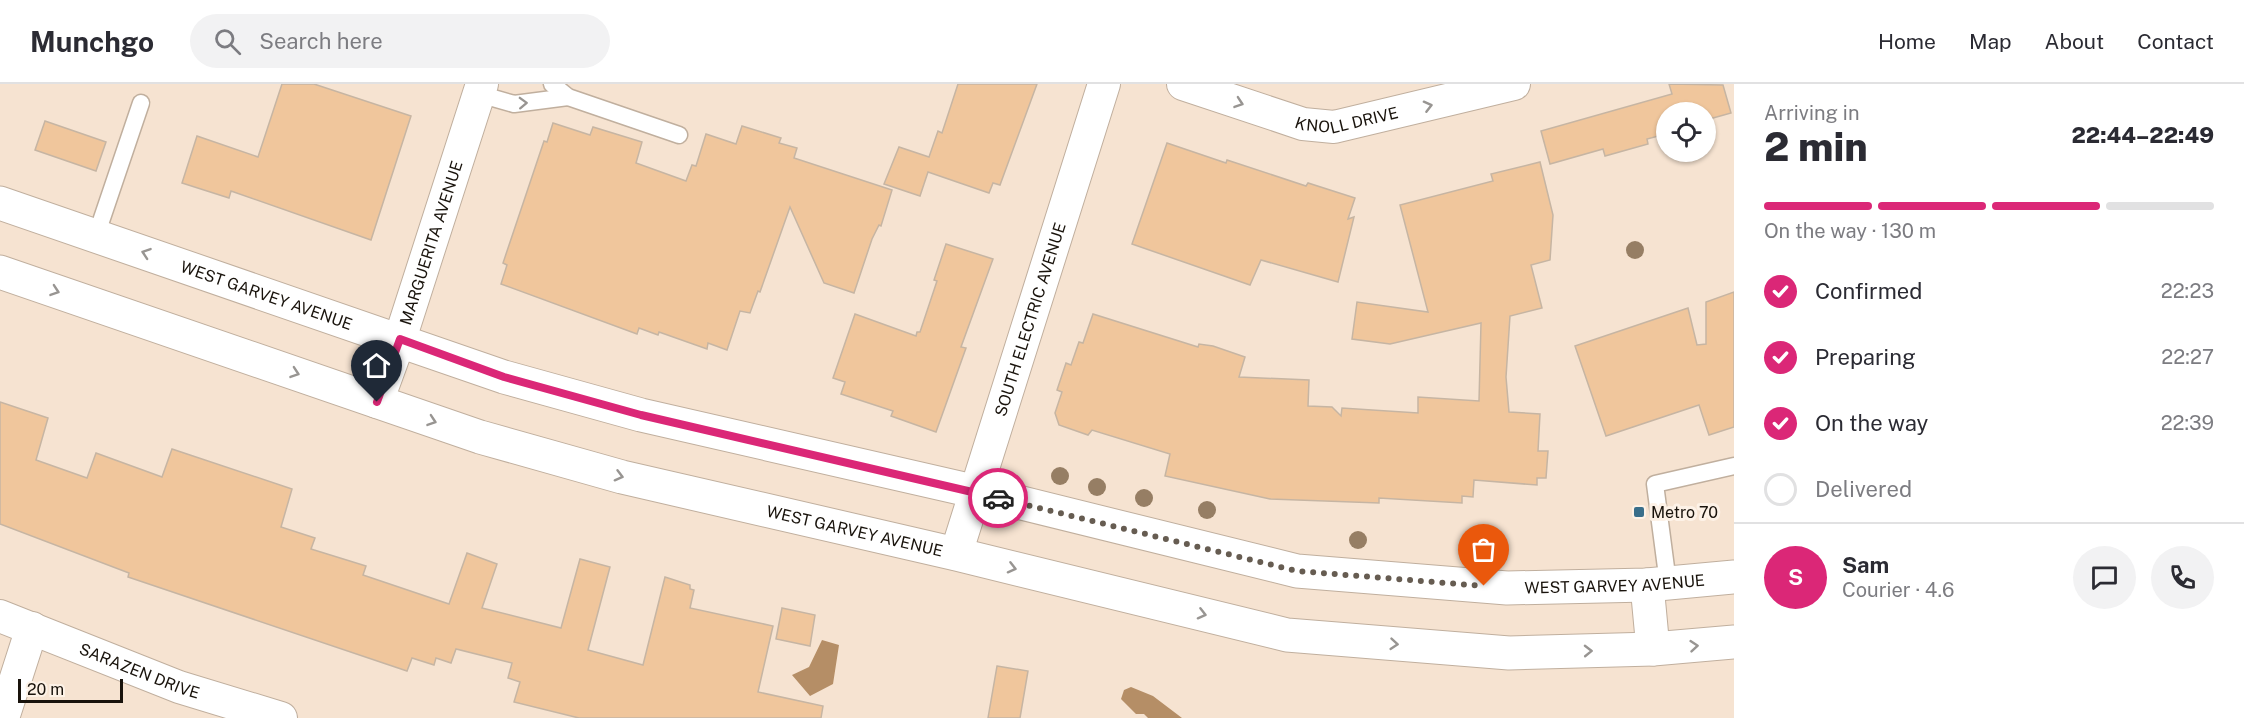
<!DOCTYPE html>
<html lang="en">
<head>
<meta charset="utf-8">
<style>
	:root { --surface:#fff; --page:#f2f2f3; --text:#2b2b33; --muted:#7c7c81; --line:#e1e1e2; --accent:#db2777 }
	body { margin:0; font-family:"Public Sans",sans-serif; background:var(--page); color:var(--text); height:100vh; display:flex; flex-direction:column; font-size:22px; white-space:nowrap }
	* { box-sizing:border-box; margin:0 }
	p { font-size:20px; color:var(--muted) }
	.icon { flex:none; width:33px; height:33px; fill:none; stroke:currentColor; stroke-width:2; stroke-linecap:round; stroke-linejoin:round }
	.map { position:relative; flex:1; overflow:hidden }
	.side { display:flex; flex-direction:column; background:var(--surface); width:510px }
	.side>* { flex:none }
	.controls { position:absolute; left:1656px; top:18px; display:grid; gap:12px }
	.controls a { display:grid; place-items:center; width:60px; height:60px; border-radius:50%; background:var(--surface); box-shadow:0 2px 4px #0004; font-size:30px }
	.scale { position:absolute; left:18px; bottom:15px; width:105px; box-sizing:border-box; padding-left:6px; border:3px solid #19130c; border-top:0; font-size:16px; line-height:21px; white-space:nowrap; color:#19130c; -webkit-text-stroke:4px #fdf2e7; paint-order:stroke }
	.pin { position:absolute; display:grid; place-items:center; width:51px; height:51px; color:#fff; margin:-62px -26px; border-radius:50% 50% 50% 0; rotate:-45deg; box-shadow:0 0 6px #0007 }
	.pin .icon { rotate:45deg }
	.courier { position:absolute; display:grid; place-items:center; width:60px; height:60px; margin:-30px; border:4px solid #db2777; border-radius:50%; background:#fff; color:#222; box-shadow:0 2px 8px #0007 }
	.headline em { font-style:normal; font-weight:800 }
	.headline div { display:flex; flex-direction:column-reverse }
	.headline { display:flex; align-items:center; justify-content:space-between; height:102px; padding:0 30px }
	h1 { font-size:39px; font-weight:800; line-height:45px }
	.bar { display:grid; grid-template-columns:repeat(4,1fr); gap:9px 6px; align-content:center; height:72px; padding:0 30px }
	.bar i { height:8px; border-radius:4px; background:var(--line) }
	.bar .current { background:var(--accent) }
	.bar p { grid-column:span 4 }
	.line { display:flex; align-items:center; gap:15px; padding:0 30px; border-top:2px solid var(--line) }
	.line div { flex:1 }
	.round { display:grid; place-items:center; flex:none; width:63px; height:63px; border-radius:32px; background:var(--page) }
	ol { padding:0 30px; list-style:none }
	li { display:flex; align-items:center; gap:18px; height:66px }
	li p { margin-inline-start:auto }
	li .icon { padding:6px; border-radius:50%; background:var(--accent); color:#fff; stroke-width:4 }
	li:last-child { color:var(--muted) }
	li i { width:33px; height:33px; border:3px solid var(--line); border-radius:50% }
	header { display:flex; align-items:center; gap:36px; box-sizing:border-box; height:84px; padding:0 30px; background:var(--surface); border-bottom:2px solid var(--line) }
	header strong { font-size:28px }
	nav { display:flex; gap:33px; margin-inline-start:auto; font-size:21px }
	.search { width:420px; height:54px; background:var(--page); display:flex; align-items:center; gap:15px; box-sizing:border-box; padding:0 21px; border-radius:33px; color:var(--muted); font-size:22px }
	main { display:flex; flex:1; min-height:0 }
	.map>svg:first-child { display:block }
	.water { fill:#b58e66 }
	.building { fill:#f0c69c; stroke:#c6b5a3; stroke-width:1.5 }
	.lines { fill:none; stroke-linecap:round; stroke-linejoin:round }
	.service-casing { stroke:#c0af9e; stroke-width:19 }
	.minor-casing { stroke:#c0af9e; stroke-width:34 }
	.primary-casing { stroke:#c0af9e; stroke-width:35 }
	.service { stroke:#fff; stroke-width:16 }
	.minor { stroke:#fff; stroke-width:32 }
	.primary { stroke:#fff; stroke-width:33 }
	.tree { fill:#967e64 }
	.oneway { stroke:#989592 }
	.done { stroke:#665c51; stroke-width:6; stroke-dasharray:0 10.8 }
	.route { stroke:#db2777; stroke-width:8 }
	.poi-dot { fill:#396e8a; stroke:#fdf2e7; stroke-width:2 }
	.labels { text-anchor:middle; dominant-baseline:central; stroke-width:6; stroke-linejoin:round; paint-order:stroke }
	.street-label { font-size:16px; fill:#19130c; stroke:#fdf2e7 }
	.poi-label { font-size:16px; fill:#19130c; stroke:#fdf2e7; text-anchor:start }
</style>
</head>
<body>
<header>
<strong>Munchgo</strong>
<div class="search"><svg class="icon" aria-label="search" viewBox="0 0 24 24"><circle cx="10" cy="10" r="6"/><path d="M15 15l6 6"/></svg>Search here</div>
<nav><a>Home</a><a>Map</a><a>About</a><a>Contact</a></nav>
</header>
<main>
<div class="map">
<svg width="1734" height="634" viewBox="0 0 1734 634">
	<rect width="100%" height="100%" fill="#f6e3d1"/>
	<!-- water -->
	<g class="water">
		<path d="M822,556L839,561L833,600L810,612L792,591L809,583Z"/>
		<path d="M1131,603L1153,612L1182,634H1148L1144,630H1136L1121,615L1124,606Z"/>
	</g>
	<!-- building -->
	<g class="building">
		<path d="M282,0H314L411,32L371,156L231,107L229,114L182,99L197,52L258,73Z"/>
		<path d="M958,0H1037L1000,101L993,99L989,109L928,88L920,112L884,100L899,63L929,73L938,47L942,49Z"/>
		<path d="M1669,0L1723,1L1731,29L1706,36V28H1666V50L1647,55L1648,60L1605,72L1603,65L1550,80L1541,47L1672,10Z"/>
		<path d="M45,37L106,58L96,87L35,66Z"/>
		<path d="M553,39L590,51L593,43L642,58L636,79L686,97L692,81L696,82L706,50L736,60L742,42L781,54L779,59L797,64L794,74L892,106L881,142L879,141L872,155L854,209L824,199L790,123L760,208L758,207L750,229L740,227L727,266L708,259L707,265L659,248L658,251L639,244L637,250L501,200L507,181L503,179L544,57L547,58Z"/>
		<path d="M1167,59L1226,79L1227,76L1306,102L1308,99L1355,114L1348,135L1354,133L1338,198L1261,176L1250,201L1132,160Z"/>
		<path d="M1540,78L1553,131L1550,176L1531,181L1542,224L1510,232L1506,293L1509,328L1540,330L1538,367H1548L1546,394H1537V401L1474,396L1473,413L1462,412V419L1379,414V419L1270,415L1165,392L1170,370L1092,346L1088,351L1059,341L1055,329L1062,308L1057,306L1066,279L1071,281L1079,258L1083,259L1093,230L1198,263L1199,260L1213,262L1245,273L1239,293L1309,296L1308,322L1332,323L1341,332L1342,324L1418,329V313L1479,317L1481,239L1390,260L1352,255L1357,218L1428,228L1400,121L1493,97L1491,90Z"/>
		<path d="M946,160L993,175L961,263L966,264L936,348L891,332L893,327L841,310L845,298L833,294L855,230L916,252L917,248H920L937,197L934,196Z"/>
		<path d="M1734,208V343L1709,351L1699,321L1606,352L1575,262L1688,224L1697,261L1706,260V218Z"/>
		<path d="M0,318L48,334L36,376L87,394L96,369L162,393L172,365L292,405L281,443L315,454L311,465L366,482L363,491L449,520L467,469L497,480L482,524L561,544L580,475L610,483L588,566L643,581L665,493L690,501V505L694,506L690,524L773,542L758,608L823,622L821,634H579L514,618L520,598L508,594L512,579L456,565L451,579L436,574L434,581L412,574L407,587L128,493L129,489L0,440Z"/>
		<path d="M782,524L815,531L810,562L776,555Z"/>
		<path d="M997,582L1028,587L1020,634H988Z"/>
	</g>
	<g class="lines">
		<!-- service casing -->
		<g class="service-casing">
			<g id="service">
				<path d="M552,0L568,13L679,51"/>
				<path d="M479,10L514,20L568,13"/>
				<path d="M96,152L141,19"/>
				<path d="M1668,499L1655,400L1734,382"/>
			</g>
		</g>
		<!-- minor casing -->
		<g class="minor-casing">
			<g id="minor">
				<path id="s1" d="M1183,0L1303,40L1334,43L1514,0"/>
				<path id="s2" d="M377,318L400,255L482,0"/>
				<path id="s3" d="M956,470L1104,0"/>
				<path id="s4" d="M0,532L179,603L281,634"/>
				<path d="M3,634L32,544"/>
			</g>
		</g>
		<!-- primary casing -->
		<g class="primary-casing">
			<g id="primary">
				<path id="s5" d="M0,119L504,293L641,331L973,407L1297,487L1507,504L1647,501L1734,493"/>
				<path id="s6" d="M0,188L480,353L622,393L956,470L1287,551L1509,569L1653,565L1734,558"/>
				<path d="M1647,501L1653,565"/>
			</g>
		</g>
		<!-- service -->
		<use href="#service" class="service"/>
		<!-- minor -->
		<use href="#minor" class="minor"/>
		<!-- primary -->
		<use href="#primary" class="primary"/>
	</g>
	<!-- trees -->
	<g class="tree">
		<circle cx="1635" cy="166" r="9"/>
		<circle cx="1060" cy="392" r="9"/>
		<circle cx="1097" cy="403" r="9"/>
		<circle cx="1144" cy="414" r="9"/>
		<circle cx="1207" cy="426" r="9"/>
		<circle cx="1358" cy="456" r="9"/>
	</g>
	<!-- one-way arrows -->
	<defs><path id="oneway-chevron" d="M-2-3.5L2.5 0L-2 3.5" fill="none" stroke-width="1.6" stroke-linecap="round" stroke-linejoin="round" transform="scale(1.5)"/></defs>
	<g class="oneway">
		<use href="#oneway-chevron" transform="translate(523 19) rotate(-2)"/>
		<use href="#oneway-chevron" transform="translate(1239 19) rotate(19)"/>
		<use href="#oneway-chevron" transform="translate(1428 22) rotate(-14)"/>
		<use href="#oneway-chevron" transform="translate(146 169) rotate(-161)"/>
		<use href="#oneway-chevron" transform="translate(55 207) rotate(19)"/>
		<use href="#oneway-chevron" transform="translate(295 289) rotate(19)"/>
		<use href="#oneway-chevron" transform="translate(432 337) rotate(19)"/>
		<use href="#oneway-chevron" transform="translate(619 392) rotate(15)"/>
		<use href="#oneway-chevron" transform="translate(1012 484) rotate(14)"/>
		<use href="#oneway-chevron" transform="translate(1202 530) rotate(14)"/>
		<use href="#oneway-chevron" transform="translate(1394 560) rotate(5)"/>
		<use href="#oneway-chevron" transform="translate(1694 562) rotate(-5)"/>
		<use href="#oneway-chevron" transform="translate(1588 567) rotate(-1)"/>
	</g>
	<g class="lines">
		<!-- done -->
		<path class="done" d="M998,414L1297,487L1484,502"/>
		<!-- route -->
		<path class="route" d="M377,318L400,255L504,293L641,331L998,414"/>
	</g>
	<!-- markers -->
	<rect class="poi-dot" x="1633" y="422" width="12" height="12" rx="3"/>
	<g class="labels">
		<!-- street labels -->
		<g class="street-label">
			<text stroke="none"><textPath href="#s1" startOffset="171">KNOLL DRIVE</textPath></text>
			<text stroke="none"><textPath href="#s2" startOffset="168">MARGUERITA AVENUE</textPath></text>
			<text stroke="none"><textPath href="#s5" startOffset="282">WEST GARVEY AVENUE</textPath></text>
			<text stroke="none"><textPath href="#s3" startOffset="246">SOUTH ELECTRIC AVENUE</textPath></text>
			<text stroke="none"><textPath href="#s6" startOffset="894">WEST GARVEY AVENUE</textPath></text>
			<text stroke="none"><textPath href="#s5" startOffset="1668">WEST GARVEY AVENUE</textPath></text>
			<text stroke="none"><textPath href="#s4" startOffset="150">SARAZEN DRIVE</textPath></text>
		</g>
		<!-- poi labels -->
		<g class="poi-label">
			<text x="1651" y="428">Metro 70</text>
		</g>
	</g>
</svg>
<div class="controls">
<a><svg class="icon" aria-label="locate" viewBox="0 0 24 24"><circle cx="12" cy="12" r="6"/><path d="M12 2v4M12 18v4M2 12h4M18 12h4"/></svg></a>
</div>
<div class="scale">20 m</div>
<div class="pin" style="left:1484px;top:502px;background:#ea580c"><svg class="icon" aria-label="bag" viewBox="0 0 24 24"><path d="M5 8h14l-1 12H6zM9 8a3 3 0 0 1 6 0"/></svg></div>
<div class="pin" style="left:377px;top:318px;background:#1f2937"><svg class="icon" aria-label="home" viewBox="0 0 24 24"><path d="M3 11l9-7 9 7M6 9v11h12V9"/></svg></div>
<div class="courier" style="left:998px;top:414px"><svg class="icon" aria-label="car" viewBox="0 0 24 24"><path d="M5 17H2v-5l4-1 3-4h7l3 4 3 1v5h-3M9 17h6M6 11h13"/><circle cx="7" cy="17" r="2"/><circle cx="17" cy="17" r="2"/></svg></div>
</div>
<section class="side">
<div class="headline"><div><h1>2 min</h1><p>Arriving in</p></div><em>22:44–22:49</em></div>
<div class="bar"><i class="current"></i><i class="current"></i><i class="current"></i><i></i><p>On the way · 130 m</p></div>
<ol>
<li><svg class="icon" aria-label="check" viewBox="0 0 24 24"><path d="M5 12l5 5 9-10"/></svg>Confirmed<p>22:23</p></li>
<li><svg class="icon" aria-label="check" viewBox="0 0 24 24"><path d="M5 12l5 5 9-10"/></svg>Preparing<p>22:27</p></li>
<li><svg class="icon" aria-label="check" viewBox="0 0 24 24"><path d="M5 12l5 5 9-10"/></svg>On the way<p>22:39</p></li>
<li><i></i>Delivered</li>
</ol>
<div class="line" style="height:108px"><b class="round" style="background:var(--accent);color:#fff">S</b><div><b>Sam</b><p>Courier · 4.6</p></div><a class="round"><svg class="icon" aria-label="chat" viewBox="0 0 24 24"><path d="M4 5h16v11H9l-5 4z"/></svg></a><a class="round"><svg class="icon" aria-label="phone" viewBox="0 0 24 24"><path d="M5 4h4l2 5-3 2q2 4 5 5l2-3 5 2v4C11 20 4 13 5 4z"/></svg></a></div>
</section>
</main>
</body>
</html>
